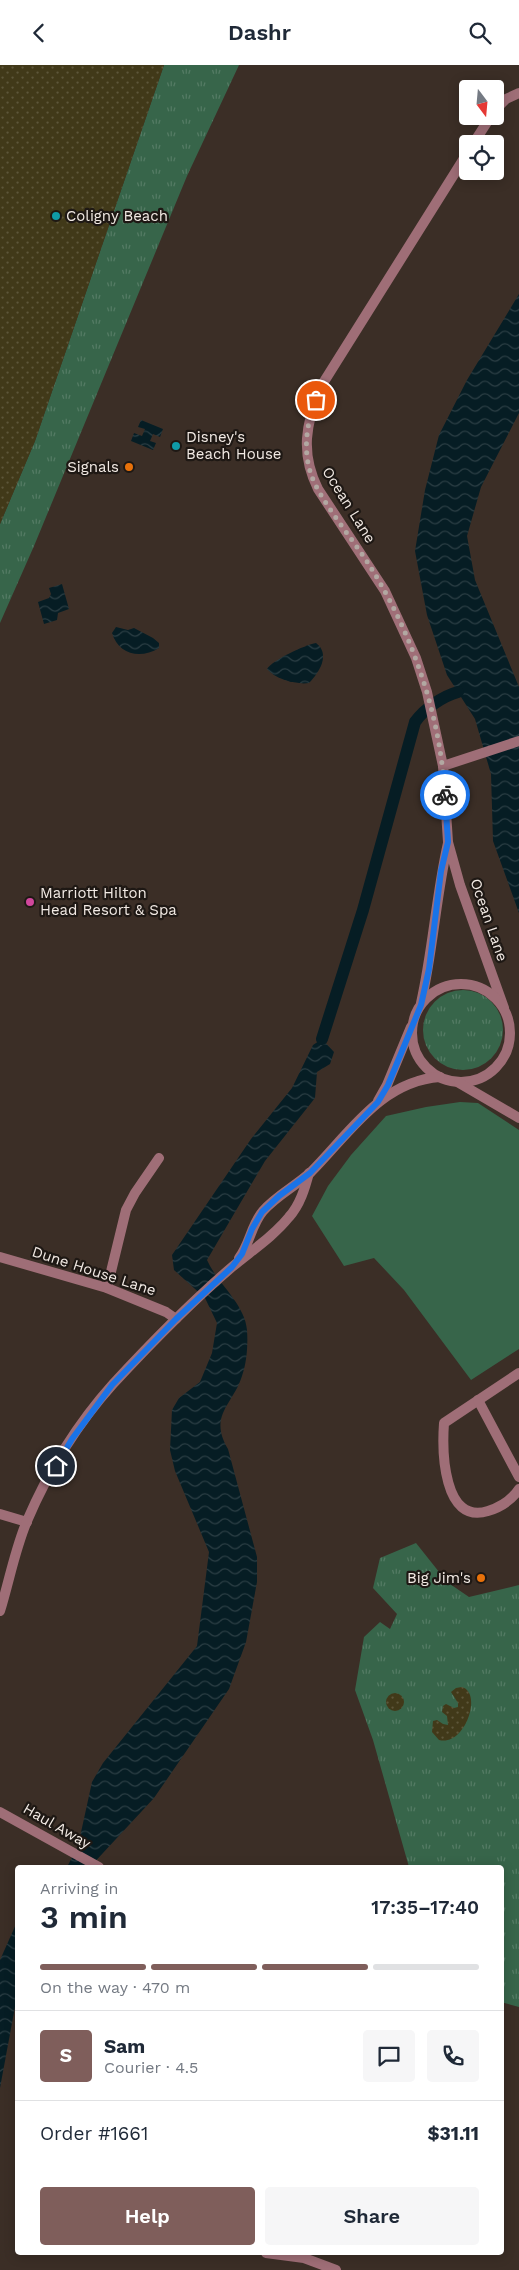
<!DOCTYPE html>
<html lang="en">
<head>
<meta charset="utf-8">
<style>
	:root { --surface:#fff; --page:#f6f6f7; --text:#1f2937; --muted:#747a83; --line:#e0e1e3; --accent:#7f5e5b }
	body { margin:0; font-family:"Work Sans",sans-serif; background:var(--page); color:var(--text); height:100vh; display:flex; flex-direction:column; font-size:19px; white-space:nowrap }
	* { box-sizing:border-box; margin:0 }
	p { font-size:16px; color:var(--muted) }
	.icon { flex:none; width:28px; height:28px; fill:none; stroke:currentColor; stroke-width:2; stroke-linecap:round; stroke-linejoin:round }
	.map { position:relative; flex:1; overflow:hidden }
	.details { position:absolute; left:15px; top:1800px; width:489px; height:390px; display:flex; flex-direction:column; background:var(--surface); border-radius:5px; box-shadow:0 2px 12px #0003 }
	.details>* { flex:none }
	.needle { width:32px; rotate:164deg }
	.fabs { position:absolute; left:459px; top:15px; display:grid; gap:10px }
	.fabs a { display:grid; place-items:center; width:45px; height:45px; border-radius:5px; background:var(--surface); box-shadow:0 2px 12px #0003; font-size:25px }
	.pin { position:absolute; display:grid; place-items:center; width:42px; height:42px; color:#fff; margin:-21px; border:2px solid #fff; border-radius:50%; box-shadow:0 1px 5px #0007 }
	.courier { position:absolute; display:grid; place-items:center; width:50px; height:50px; margin:-25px; border:4px solid #1a73e8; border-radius:50%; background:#fff; color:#222; box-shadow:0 1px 6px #0007 }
	.summary em { font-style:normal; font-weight:600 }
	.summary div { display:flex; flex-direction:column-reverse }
	.summary { display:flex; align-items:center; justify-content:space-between; height:85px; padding:0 25px }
	h1 { font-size:32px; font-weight:600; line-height:38px }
	.bar { display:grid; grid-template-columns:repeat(4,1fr); gap:8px 5px; align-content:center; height:60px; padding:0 25px }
	.bar i { height:6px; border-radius:4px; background:var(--line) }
	.bar .selected { background:var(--accent) }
	.bar p { grid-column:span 4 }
	.line { display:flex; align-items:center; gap:12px; padding:0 25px; border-top:1px solid var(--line) }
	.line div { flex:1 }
	.round { display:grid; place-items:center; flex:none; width:52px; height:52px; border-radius:5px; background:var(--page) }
	.action { display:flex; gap:10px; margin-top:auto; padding:10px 25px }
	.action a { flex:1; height:58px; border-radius:5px; background:var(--accent); color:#fff; font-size:20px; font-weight:600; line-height:58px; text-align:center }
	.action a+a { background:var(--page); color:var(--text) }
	header { display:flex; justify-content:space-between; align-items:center; height:65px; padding:0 25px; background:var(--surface); font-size:22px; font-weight:600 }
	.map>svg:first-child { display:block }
	.grass { fill:url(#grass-tufts) }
	.sand { fill:url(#sand-dots) }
	.pitch { fill:#37654a }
	.water { fill:url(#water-waves) }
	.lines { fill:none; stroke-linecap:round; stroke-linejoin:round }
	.canal { stroke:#061d24; stroke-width:12 }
	.minor { stroke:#9f6e77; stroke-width:10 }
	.done { stroke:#b2a8a2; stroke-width:5; stroke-dasharray:0 9 }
	.route { stroke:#1a73e8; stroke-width:6 }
	.culture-dot { fill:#0f9aa8; stroke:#1e1814; stroke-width:2 }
	.food-dot { fill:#e8710a; stroke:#1e1814; stroke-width:2 }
	.hotel-dot { fill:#d1479c; stroke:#1e1814; stroke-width:2 }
	.labels { text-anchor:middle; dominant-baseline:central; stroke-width:4.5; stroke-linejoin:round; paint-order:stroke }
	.poi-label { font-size:15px; fill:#f2eae4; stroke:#1e1814; text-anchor:start }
	.street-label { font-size:15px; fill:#f2eae4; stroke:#1e1814 }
</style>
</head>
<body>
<header><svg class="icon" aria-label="back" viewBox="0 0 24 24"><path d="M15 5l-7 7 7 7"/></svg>Dashr<svg class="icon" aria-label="search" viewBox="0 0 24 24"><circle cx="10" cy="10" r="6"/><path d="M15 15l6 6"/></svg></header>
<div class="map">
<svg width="519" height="2205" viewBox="0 0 519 2205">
	<defs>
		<pattern id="grass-tufts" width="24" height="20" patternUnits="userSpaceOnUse" patternTransform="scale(1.25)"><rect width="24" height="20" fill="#37654a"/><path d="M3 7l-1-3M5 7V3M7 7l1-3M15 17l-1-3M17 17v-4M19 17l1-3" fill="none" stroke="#547b64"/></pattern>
		<pattern id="sand-dots" width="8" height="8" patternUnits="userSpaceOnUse" patternTransform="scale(1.25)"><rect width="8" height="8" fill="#413919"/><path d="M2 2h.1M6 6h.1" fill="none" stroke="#5d563a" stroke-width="1.8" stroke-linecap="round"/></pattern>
		<pattern id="water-waves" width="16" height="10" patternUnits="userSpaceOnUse" patternTransform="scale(1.25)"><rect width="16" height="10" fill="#061d24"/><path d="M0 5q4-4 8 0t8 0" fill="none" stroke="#2b3e44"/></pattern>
	</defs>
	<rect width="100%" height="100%" fill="#3b2e26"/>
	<!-- grass -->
	<g class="grass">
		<path d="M164,0H239L187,111L34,481L0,558V459L35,376Z"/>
		<circle cx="463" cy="965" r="40"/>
		<path d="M416,1478L447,1517L469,1532L519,1520V1942L501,1937V1802H409L373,1675L355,1625L364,1572L380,1557L390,1564L397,1549L373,1523L380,1493Z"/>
	</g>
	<!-- sand -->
	<g class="sand">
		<path d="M0,0H164L35,376L0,459Z"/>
		<path d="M462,1622C483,1628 465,1682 439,1675L432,1667L433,1656L437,1655L443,1659L448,1660L447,1651L442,1647L443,1641L446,1639L454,1643L458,1642V1638L451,1627L456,1623Z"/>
		<circle cx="395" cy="1637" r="9"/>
	</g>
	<!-- pitch -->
	<path class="pitch" d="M460,1037L478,1038L519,1065V1284L471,1315L404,1225L374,1193L344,1201L312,1151L328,1121L351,1090L386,1051L426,1042Z"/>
	<!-- water -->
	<g class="water">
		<path d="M519,229V348L481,422L467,471L475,515L519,622V848L493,776L491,709L475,654L447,610L427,550L415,486L425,425L439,370L467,315Z"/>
		<path d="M141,355L163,364L160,372L153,369L150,376L156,378L153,385L131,376L134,368L142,371L145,364L138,362Z"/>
		<path d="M62,519L69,544L58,548L57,555L44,559L38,537L49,533L51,529L49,523Z"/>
		<path d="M116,562L128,565L134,563L153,573L159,578V583C140,595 118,589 112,568Z"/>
		<path d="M316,578C331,589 319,608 309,618C297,620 275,614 267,604C272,595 305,580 316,578Z"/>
		<path d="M322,974L334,987L330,999L317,1007L315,1033L265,1096L207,1195C217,1218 245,1239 247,1265C248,1279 247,1297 242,1311C233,1340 208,1350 228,1384L257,1492V1517L246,1577L229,1624L154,1733L90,1802H67L78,1781L92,1717L103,1698L197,1581L209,1487L175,1406L170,1385L172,1345L179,1333L200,1317L212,1288L217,1258L205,1233L174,1205L172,1190L251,1074L292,1023L313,980Z"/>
		<path d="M17,1857V1931L0,2023V1895Z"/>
	</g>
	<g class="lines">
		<!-- canal -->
		<path class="canal" d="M322,974L363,845L415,657C424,644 443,631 458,627"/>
		<!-- minor -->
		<g class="minor">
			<path d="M495,45L506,34L519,28"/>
			<path d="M473,79L491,51"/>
			<path d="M468,87L320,323C306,359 300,388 318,424L385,526L416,593L427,627L443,701L448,777L460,820L504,943"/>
			<path d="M443,701L519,676"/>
			<circle cx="461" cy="968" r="49"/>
			<path d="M421,938C433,885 436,831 448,778"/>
			<path d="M459,1018L519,1053"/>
			<path d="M378,1036L387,1020L411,962"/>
			<path d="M0,1192L107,1223L166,1247L176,1254"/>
			<path d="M239,1193C250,1179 251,1160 263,1146C277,1130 296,1121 311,1107C349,1069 381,1016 440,1012"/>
			<path d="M107,1223L126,1145L135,1128L159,1093"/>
			<path d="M519,1308L444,1358C442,1386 443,1460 488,1446C501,1442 511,1436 519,1424"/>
			<path d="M478,1335L519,1412"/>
			<path d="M0,1449L27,1457"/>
			<path d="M0,1546C9,1517 15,1484 27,1456C48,1407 78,1358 113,1319C151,1278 190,1238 232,1202C251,1186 273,1172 289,1152C300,1140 305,1123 309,1108"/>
			<path d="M0,1747L99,1802"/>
			<path d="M266,2188L304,2193L336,2205"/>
		</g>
	</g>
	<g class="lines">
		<!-- done -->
		<path class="done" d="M316,335C307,357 303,383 310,406C317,432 352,473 368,498C412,567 440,648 445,730"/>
		<!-- route -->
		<path class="route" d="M56,1401L72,1374L112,1320L176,1254L232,1202L242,1189L252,1164L262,1147L279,1131L310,1108L378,1037L388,1020L421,940L429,904L441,806L448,777L445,730"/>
	</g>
	<!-- markers -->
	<g class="culture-dot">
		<circle cx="56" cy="151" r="5"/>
		<circle cx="176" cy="381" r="5"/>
	</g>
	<g class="food-dot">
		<circle cx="129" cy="402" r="5"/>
		<circle cx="481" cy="1513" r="5"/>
	</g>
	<circle class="hotel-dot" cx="30" cy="837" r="5"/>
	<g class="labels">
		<!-- poi labels -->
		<g class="poi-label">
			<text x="66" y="151">Coligny Beach</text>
			<text x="186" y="372">Disney's<tspan x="186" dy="17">Beach House</tspan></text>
			<text x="119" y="402" text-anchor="end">Signals</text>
			<text x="40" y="828">Marriott Hilton<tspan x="40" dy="17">Head Resort &amp; Spa</tspan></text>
			<text x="471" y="1513" text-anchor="end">Big Jim's</text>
		</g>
		<!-- street labels -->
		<g class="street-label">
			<text transform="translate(349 440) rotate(58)">Ocean Lane</text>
			<text transform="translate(489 855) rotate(71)">Ocean Lane</text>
			<text transform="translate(94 1206) rotate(18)">Dune House Lane</text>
			<text transform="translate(57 1761) rotate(30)">Haul Away</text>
		</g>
	</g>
</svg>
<div class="fabs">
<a><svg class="needle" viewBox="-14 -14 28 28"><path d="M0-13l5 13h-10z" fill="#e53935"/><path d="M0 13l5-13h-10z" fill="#747a83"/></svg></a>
<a><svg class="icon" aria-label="locate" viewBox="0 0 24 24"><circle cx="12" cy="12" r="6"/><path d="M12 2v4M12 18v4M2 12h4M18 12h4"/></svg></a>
</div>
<div class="pin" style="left:316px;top:335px;background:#ea580c"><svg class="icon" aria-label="bag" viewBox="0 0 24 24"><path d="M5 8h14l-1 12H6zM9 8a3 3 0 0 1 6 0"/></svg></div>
<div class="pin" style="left:56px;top:1401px;background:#1f2937"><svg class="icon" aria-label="home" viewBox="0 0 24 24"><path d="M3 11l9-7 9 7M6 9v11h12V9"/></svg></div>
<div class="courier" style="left:445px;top:730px"><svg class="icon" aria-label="bike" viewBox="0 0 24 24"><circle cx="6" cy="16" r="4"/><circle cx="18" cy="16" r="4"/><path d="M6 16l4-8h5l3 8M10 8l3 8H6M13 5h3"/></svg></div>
<section class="details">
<div class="summary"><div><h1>3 min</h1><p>Arriving in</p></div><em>17:35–17:40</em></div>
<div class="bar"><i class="selected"></i><i class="selected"></i><i class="selected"></i><i></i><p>On the way · 470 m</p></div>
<div class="line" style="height:90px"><b class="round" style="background:var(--accent);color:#fff">S</b><div><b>Sam</b><p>Courier · 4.5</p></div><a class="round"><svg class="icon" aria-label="chat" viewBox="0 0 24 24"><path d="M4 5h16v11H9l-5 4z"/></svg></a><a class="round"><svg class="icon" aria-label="phone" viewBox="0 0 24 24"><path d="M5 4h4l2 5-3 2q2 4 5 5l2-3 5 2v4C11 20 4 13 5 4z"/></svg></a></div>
<div class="line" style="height:65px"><div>Order #1661</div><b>$31.11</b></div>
<div class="action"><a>Help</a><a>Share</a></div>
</section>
</div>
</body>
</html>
